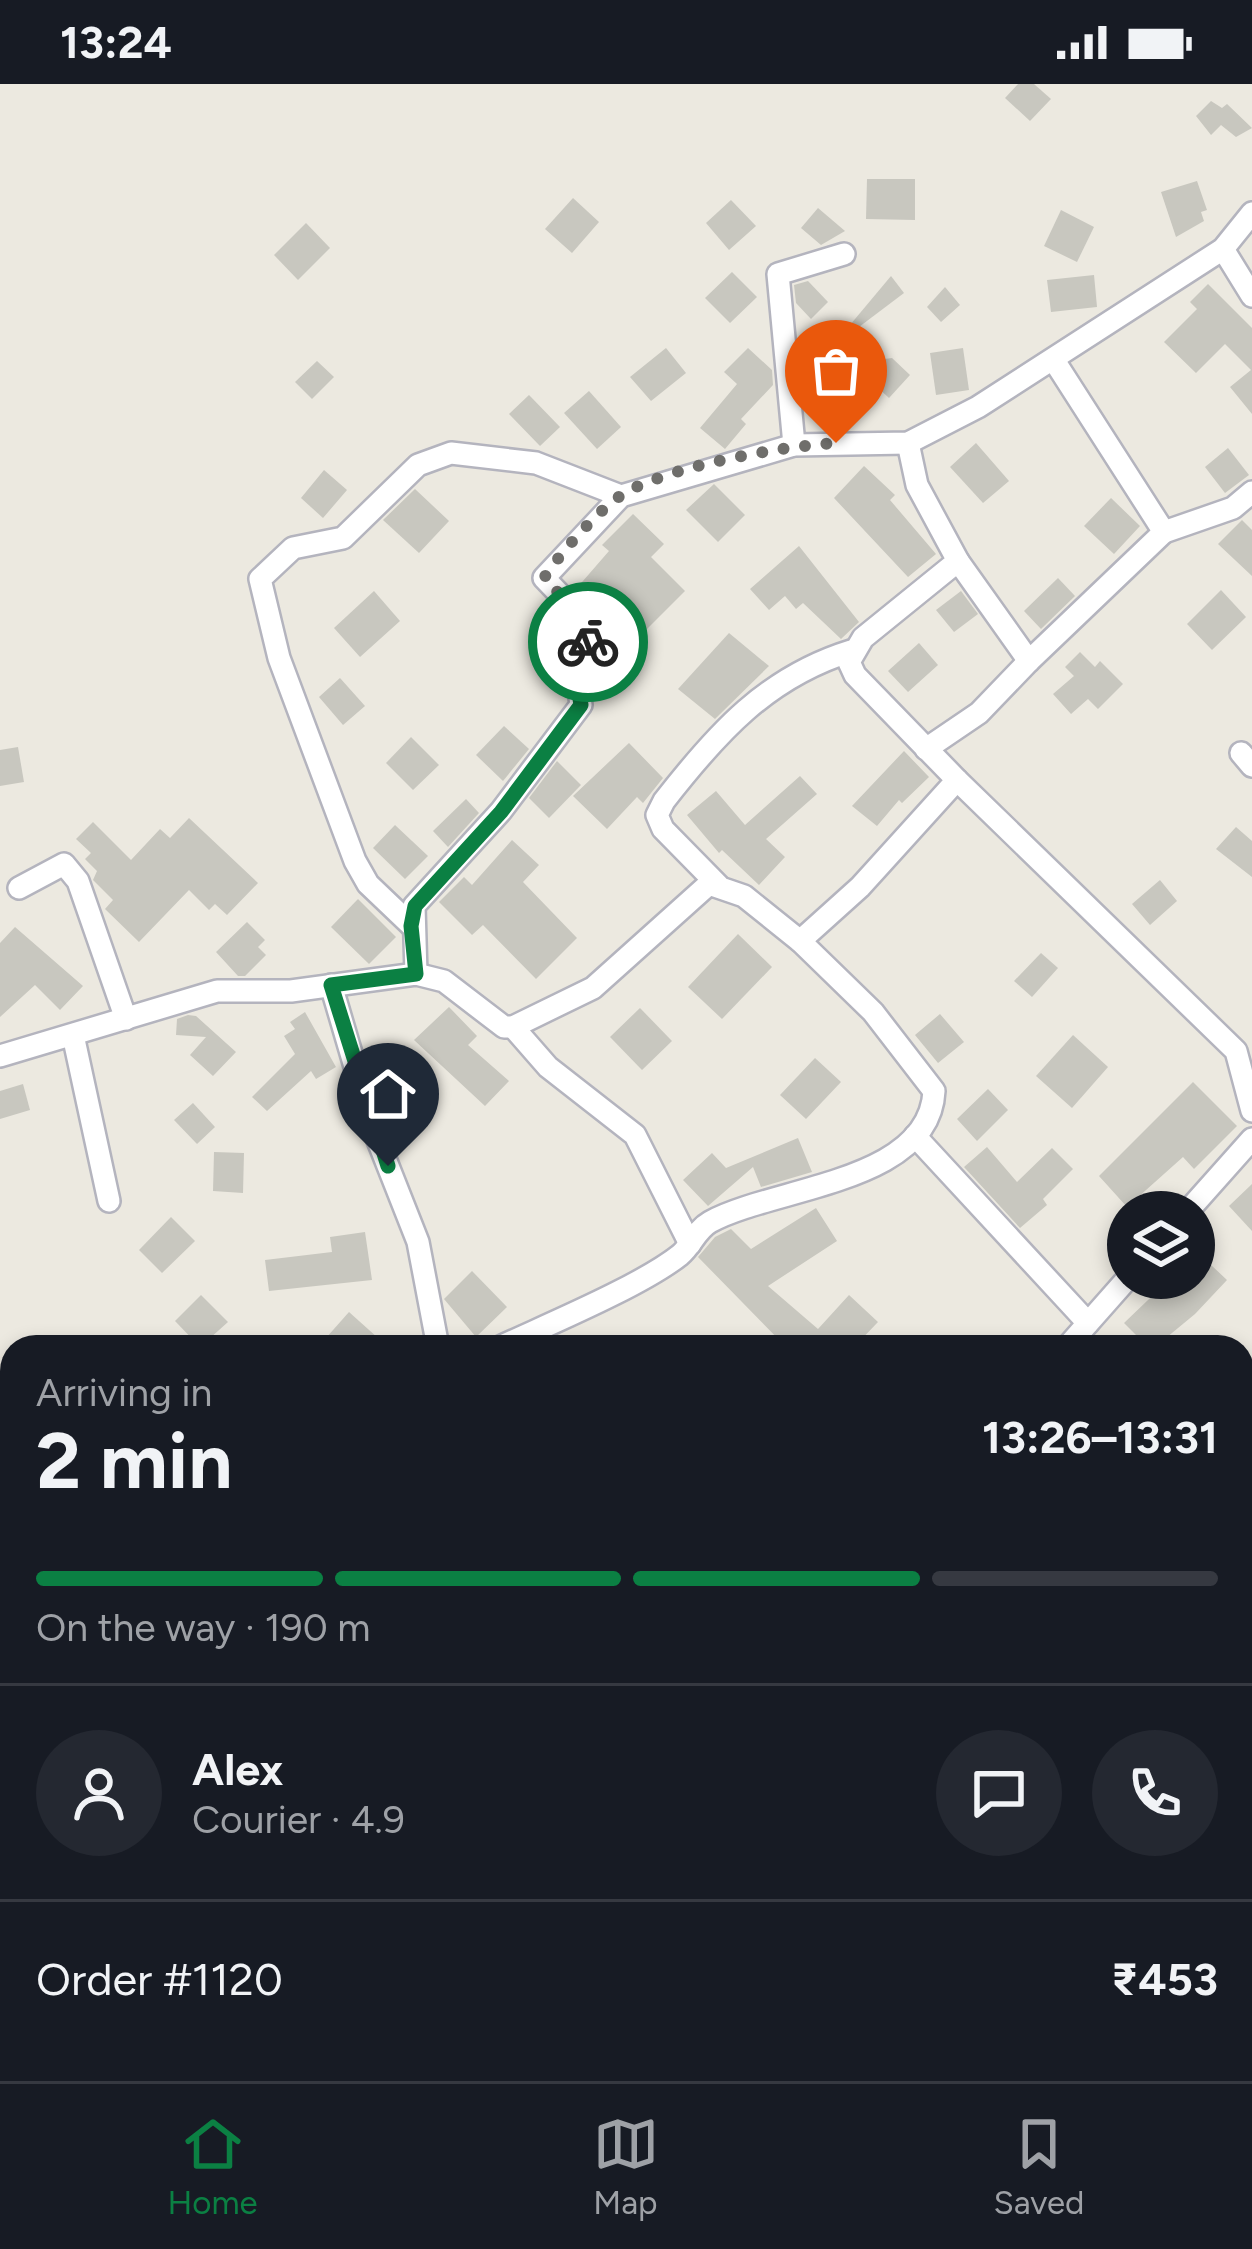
<!DOCTYPE html>
<html lang="en">
<head>
<meta charset="utf-8">
<style>
	:root { --surface:#171b24; --page:#242831; --text:#f1f3f6; --muted:#9ea1a6; --line:#363941; --accent:#0b8043 }
	body { margin:0; font-family:Figtree,sans-serif; background:var(--page); color:var(--text); height:100vh; display:flex; flex-direction:column; font-size:45px; white-space:nowrap }
	* { box-sizing:border-box; margin:0 }
	p { font-size:39px; color:var(--muted) }
	.icon { flex:none; width:66px; height:66px; fill:none; stroke:currentColor; stroke-width:2; stroke-linecap:round; stroke-linejoin:round }
	.map { position:relative; flex:1; overflow:hidden }
	.drawer { position:absolute; left:0px; top:1251px; width:1254px; height:747px; display:flex; flex-direction:column; background:var(--surface); border-radius:36px 36px 0 0; box-shadow:0 6px 18px #0003 }
	.drawer>* { flex:none }
	.buttons { position:absolute; left:1107px; top:1107px; display:grid; gap:24px }
	.buttons a { display:grid; place-items:center; width:108px; height:108px; border-radius:50%; background:var(--surface); box-shadow:0 6px 18px #0003; font-size:60px }
	.pin { position:absolute; display:grid; place-items:center; width:102px; height:102px; color:#fff; margin:-123px -51px; border-radius:50% 50% 50% 0; rotate:-45deg; box-shadow:0 0 12px #0007 }
	.pin .icon { rotate:45deg }
	.courier { position:absolute; display:grid; place-items:center; width:120px; height:120px; margin:-60px; border:9px solid #0b8043; border-radius:50%; background:#fff; color:#222; box-shadow:0 3px 15px #0007 }
	.overview em { font-style:normal; font-weight:700 }
	.overview div { display:flex; flex-direction:column-reverse }
	.overview { display:flex; align-items:center; justify-content:space-between; height:204px; padding:0 36px }
	h1 { font-size:78px; font-weight:700; line-height:90px }
	.bar { display:grid; grid-template-columns:repeat(4,1fr); gap:18px 12px; align-content:center; height:144px; padding:0 36px }
	.bar i { height:15px; border-radius:9px; background:var(--line) }
	.bar .selected { background:var(--accent) }
	.bar p { grid-column:span 4 }
	.line { display:flex; align-items:center; gap:30px; padding:0 36px; border-top:3px solid var(--line) }
	.line div { flex:1 }
	.round { display:grid; place-items:center; flex:none; width:126px; height:126px; border-radius:63px; background:var(--page) }
	.status { display:flex; justify-content:space-between; align-items:center; height:84px; padding:0 60px; background:var(--surface); direction:ltr }
	.status svg { height:33px; fill:currentColor }
	.tab-bar { display:flex; justify-content:space-around; align-items:center; height:168px; border-top:3px solid var(--line); background:var(--surface); font-size:33px; color:var(--muted) }
	.tab-bar a { display:grid; justify-items:center; gap:6px }
	.tab-bar .selected { color:var(--accent) }
	.map>svg:first-child { display:block }
	.building { fill:#c8c7bf }
	.lines { fill:none; stroke-linecap:round; stroke-linejoin:round }
	.street-casing { stroke:#b4b4be; stroke-width:26 }
	.street { stroke:#fff; stroke-width:21 }
	.done { stroke:#6f6e6b; stroke-width:12; stroke-dasharray:0 21.6 }
	.route { stroke:#0b8043; stroke-width:15 }
</style>
</head>
<body>
<div class="status"><b>13:24</b><svg viewBox="0 0 49 12"><path d="M0 12V9h3v3zM5 12V6h3v6zM10 12V3h3v9zM15 12V0h3v12zM26 1h20v11H26zM47 4h2v5h-2z"/></svg></div>
<div class="map">
<svg width="1252" height="1997" viewBox="0 0 1252 1997">
	<rect width="100%" height="100%" fill="#ece9e0"/>
	<!-- building -->
	<g class="building">
		<path d="M1018,0H1034L1051,15L1030,37L1005,14Z"/>
		<path d="M1211,17L1222,24L1227,20L1252,44L1236,53L1221,41L1211,51L1196,32Z"/>
		<path d="M867,95H915V136L866,135Z"/>
		<path d="M1197,97L1207,126L1201,128L1204,137L1176,153L1161,108Z"/>
		<path d="M573,114L599,138L572,169L545,145Z"/>
		<path d="M731,116L756,142L729,166L706,139Z"/>
		<path d="M818,124L845,147L821,161L801,144Z"/>
		<path d="M1061,126L1094,143L1077,178L1044,162Z"/>
		<path d="M306,139L330,164L298,196L274,171Z"/>
		<path d="M732,188L757,213L730,239L705,214Z"/>
		<path d="M1094,191L1097,223L1051,228L1047,196Z"/>
		<path d="M891,192L904,209L855,246L850,241Z"/>
		<path d="M808,197L828,218L811,235L796,219L794,201Z"/>
		<path d="M1208,200L1252,244V330L1230,303L1251,286L1225,260L1196,289L1164,258L1197,225L1190,218Z"/>
		<path d="M945,203L960,221L941,238L927,223Z"/>
		<path d="M666,264L686,289L651,317L630,293Z"/>
		<path d="M748,264L772,286L773,301L741,335L746,340L725,365L700,344L737,300L724,288Z"/>
		<path d="M963,264L969,306L936,311L930,269Z"/>
		<path d="M822,274L845,294L824,319L803,296Z"/>
		<path d="M892,274L910,291L889,314L864,291L877,276Z"/>
		<path d="M317,277L334,293L312,315L295,298Z"/>
		<path d="M589,307L621,343L597,365L564,329Z"/>
		<path d="M529,311L560,343L540,362L509,330Z"/>
		<path d="M976,359L1009,397L983,419L950,383Z"/>
		<path d="M1228,364L1249,391L1225,409L1205,383Z"/>
		<path d="M864,382L895,411L890,416L936,470L908,493L834,414Z"/>
		<path d="M324,386L347,406L323,434L301,414Z"/>
		<path d="M714,400L745,431L718,458L686,426Z"/>
		<path d="M415,405L449,437L419,469L383,436Z"/>
		<path d="M1111,414L1140,442L1114,470L1084,442Z"/>
		<path d="M633,430L664,460L651,473L685,507L642,550L611,519L601,530L576,505L609,467L602,461Z"/>
		<path d="M1242,436L1252,446V492L1218,460Z"/>
		<path d="M799,462L859,538L841,555L803,519L796,525L785,512L769,526L750,505Z"/>
		<path d="M1058,494L1075,512L1041,545L1024,527Z"/>
		<path d="M1221,506L1246,533L1212,566L1187,540Z"/>
		<path d="M374,507L400,537L360,573L334,544Z"/>
		<path d="M961,507L978,530L954,548L936,526Z"/>
		<path d="M729,549L769,582L715,635L678,605Z"/>
		<path d="M919,559L938,581L908,608L888,587Z"/>
		<path d="M1080,568L1095,583L1100,577L1123,600L1098,625L1088,615L1071,630L1053,610L1074,592L1065,583Z"/>
		<path d="M340,594L365,622L343,641L319,613Z"/>
		<path d="M504,642L529,665L503,697L476,671Z"/>
		<path d="M411,653L439,681L413,706L386,679Z"/>
		<path d="M629,659L663,694L643,719L637,713L607,745L573,712Z"/>
		<path d="M18,663L24,698L0,702V666Z"/>
		<path d="M904,667L929,693L902,719L899,716L877,742L852,722Z"/>
		<path d="M557,677L581,701L549,734L529,714Z"/>
		<path d="M800,692L817,710L766,755L785,773L759,801L722,766L719,769L687,731L716,707L745,741Z"/>
		<path d="M466,715L479,729L448,763L433,747Z"/>
		<path d="M189,734L258,799L227,831L215,820L209,826L189,806L139,858L105,825L113,816L93,796L97,787L85,775L91,769L76,755L93,738L131,776L160,745L170,754Z"/>
		<path d="M395,741L428,772L405,795L373,764Z"/>
		<path d="M1236,743L1252,757V793L1216,765Z"/>
		<path d="M512,756L539,781L523,798L577,854L536,895L483,841L472,851L439,818L464,793L472,801Z"/>
		<path d="M1160,796L1177,817L1150,841L1132,820Z"/>
		<path d="M358,815L396,853L369,880L331,843Z"/>
		<path d="M247,838L265,856L258,863L266,871L245,892H238L216,868Z"/>
		<path d="M15,843L83,902L60,926L35,901L0,933V859Z"/>
		<path d="M738,850L772,883L722,935L688,903Z"/>
		<path d="M1041,869L1058,884L1032,913L1014,897Z"/>
		<path d="M449,923L477,952L468,961L509,997L485,1022L414,956Z"/>
		<path d="M640,924L672,957L642,986L610,953Z"/>
		<path d="M305,928L336,983L316,995L311,987L267,1027L252,1013L295,970L284,952L295,945L290,938Z"/>
		<path d="M940,930L964,958L938,979L915,951Z"/>
		<path d="M188,931L196,932L236,968L213,992L190,971L206,953L176,951L177,935Z"/>
		<path d="M1073,951L1108,983L1072,1024L1036,992Z"/>
		<path d="M815,974L841,998L806,1035L780,1011Z"/>
		<path d="M391,994L406,1009L385,1030L378,1007Z"/>
		<path d="M1193,998L1237,1042L1194,1085L1183,1073L1127,1123L1099,1092Z"/>
		<path d="M23,1000L30,1026L0,1035V1007Z"/>
		<path d="M988,1005L1008,1026L977,1057L957,1035Z"/>
		<path d="M193,1019L215,1043L197,1060L174,1036Z"/>
		<path d="M798,1054L812,1088L761,1103L753,1083L708,1122L683,1096L712,1069L726,1084Z"/>
		<path d="M987,1063L1017,1098L1052,1064L1073,1085L1043,1115L1047,1121L1020,1144L964,1083Z"/>
		<path d="M214,1068L244,1069L243,1109L213,1107Z"/>
		<path d="M1252,1100V1147L1229,1122Z"/>
		<path d="M816,1124L837,1157L768,1202L818,1245L849,1211L878,1238L854,1263H786L698,1173L715,1153L731,1145L751,1165Z"/>
		<path d="M171,1133L195,1157L162,1189L139,1166Z"/>
		<path d="M365,1148L372,1196L269,1207L265,1176L332,1168L330,1153Z"/>
		<path d="M1194,1165L1227,1196L1195,1230L1155,1263H1148L1124,1239L1171,1194H1194Z"/>
		<path d="M472,1187L507,1223L476,1253L444,1215Z"/>
		<path d="M201,1211L228,1238L200,1263L175,1237Z"/>
		<path d="M349,1228L388,1263H318Z"/>
	</g>
	<g class="lines">
		<!-- street casing -->
		<g class="street-casing">
			<g id="street">
				<path d="M1223,165L1252,212"/>
				<path d="M794,361L778,190L844,170"/>
				<path d="M1164,448L1233,424L1252,408"/>
				<path d="M958,477L1029,577L1164,448L1055,278"/>
				<path d="M926,665L979,629L1029,577"/>
				<path d="M1241,669L1252,682"/>
				<path d="M957,696L1236,967L1252,1027"/>
				<path d="M718,801L663,745L657,731L664,717C717,649 767,593 851,567"/>
				<path d="M19,804L64,780L78,797L126,935"/>
				<path d="M411,841L368,800L355,777L279,574L260,495L293,464L343,454L418,381L451,369L536,379L621,412"/>
				<path d="M416,890L414,822L501,727L581,621L575,577L593,552L592,544L544,494L621,412L794,361L908,359L978,323L1223,165L1252,129"/>
				<path d="M331,901L373,1044L418,1158L438,1263"/>
				<path d="M513,943L548,983L635,1051L690,1160"/>
				<path d="M73,951L109,1117"/>
				<path d="M0,972L217,907H291L416,890L444,897L504,943H513L593,904L709,800L744,812L800,857L860,803L957,696L855,591L849,578L863,554L958,477L917,401L908,359"/>
				<path d="M915,1052L1088,1239"/>
				<path d="M1187,1128L1252,1055"/>
				<path d="M500,1263C547,1241 641,1202 680,1171C692,1161 696,1146 710,1138C773,1103 930,1099 934,1007L873,928L800,857"/>
				<path d="M1067,1263L1128,1194"/>
				<path d="M0,1506L12,1504"/>
				<path d="M0,1752L12,1762"/>
				<path d="M330,1986L335,1997"/>
				<path d="M1057,1986L1065,1997"/>
				<path d="M617,1997V1986"/>
			</g>
		</g>
		<!-- street -->
		<use href="#street" class="street"/>
	</g>
	<g class="lines">
		<!-- done -->
		<path class="done" d="M588,558L592,544L544,494C561,468 595,430 620,412C663,383 783,362 836,359"/>
		<!-- route -->
		<path class="route" d="M388,1082L331,901L416,890L411,842L415,822L501,728L581,621L574,577L588,558"/>
	</g>
</svg>
<div class="buttons">
<a><svg class="icon" aria-label="layers" viewBox="0 0 24 24"><path d="M12 4l9 5-9 5-9-5zM3 14l9 5 9-5"/></svg></a>
</div>
<div class="pin" style="left:836px;top:359px;background:#ea580c"><svg class="icon" aria-label="bag" viewBox="0 0 24 24"><path d="M5 8h14l-1 12H6zM9 8a3 3 0 0 1 6 0"/></svg></div>
<div class="pin" style="left:388px;top:1082px;background:#1f2937"><svg class="icon" aria-label="home" viewBox="0 0 24 24"><path d="M3 11l9-7 9 7M6 9v11h12V9"/></svg></div>
<div class="courier" style="left:588px;top:558px"><svg class="icon" aria-label="bike" viewBox="0 0 24 24"><circle cx="6" cy="16" r="4"/><circle cx="18" cy="16" r="4"/><path d="M6 16l4-8h5l3 8M10 8l3 8H6M13 5h3"/></svg></div>
<section class="drawer">
<div class="overview"><div><h1>2 min</h1><p>Arriving in</p></div><em>13:26–13:31</em></div>
<div class="bar"><i class="selected"></i><i class="selected"></i><i class="selected"></i><i></i><p>On the way · 190 m</p></div>
<div class="line" style="height:216px"><a class="round"><svg class="icon" aria-label="person" viewBox="0 0 24 24"><circle cx="12" cy="8" r="4"/><path d="M4 21q1-7 8-7t8 7"/></svg></a><div><b>Alex</b><p>Courier · 4.9</p></div><a class="round"><svg class="icon" aria-label="chat" viewBox="0 0 24 24"><path d="M4 5h16v11H9l-5 4z"/></svg></a><a class="round"><svg class="icon" aria-label="phone" viewBox="0 0 24 24"><path d="M5 4h4l2 5-3 2q2 4 5 5l2-3 5 2v4C11 20 4 13 5 4z"/></svg></a></div>
<div class="line" style="height:156px"><div>Order #1120</div><b>₹453</b></div>
</section>
</div>
<nav class="tab-bar">
<a class="selected"><svg class="icon" aria-label="home" viewBox="0 0 24 24"><path d="M3 11l9-7 9 7M6 9v11h12V9"/></svg>Home</a>
<a><svg class="icon" aria-label="map" viewBox="0 0 24 24"><path d="M3 6l6-2 6 2 6-2v14l-6 2-6-2-6 2zM9 4v14M15 6v14"/></svg>Map</a>
<a><svg class="icon" aria-label="saved" viewBox="0 0 24 24"><path d="M7 4h10v16l-5-4-5 4z"/></svg>Saved</a>
</nav>
</body>
</html>
